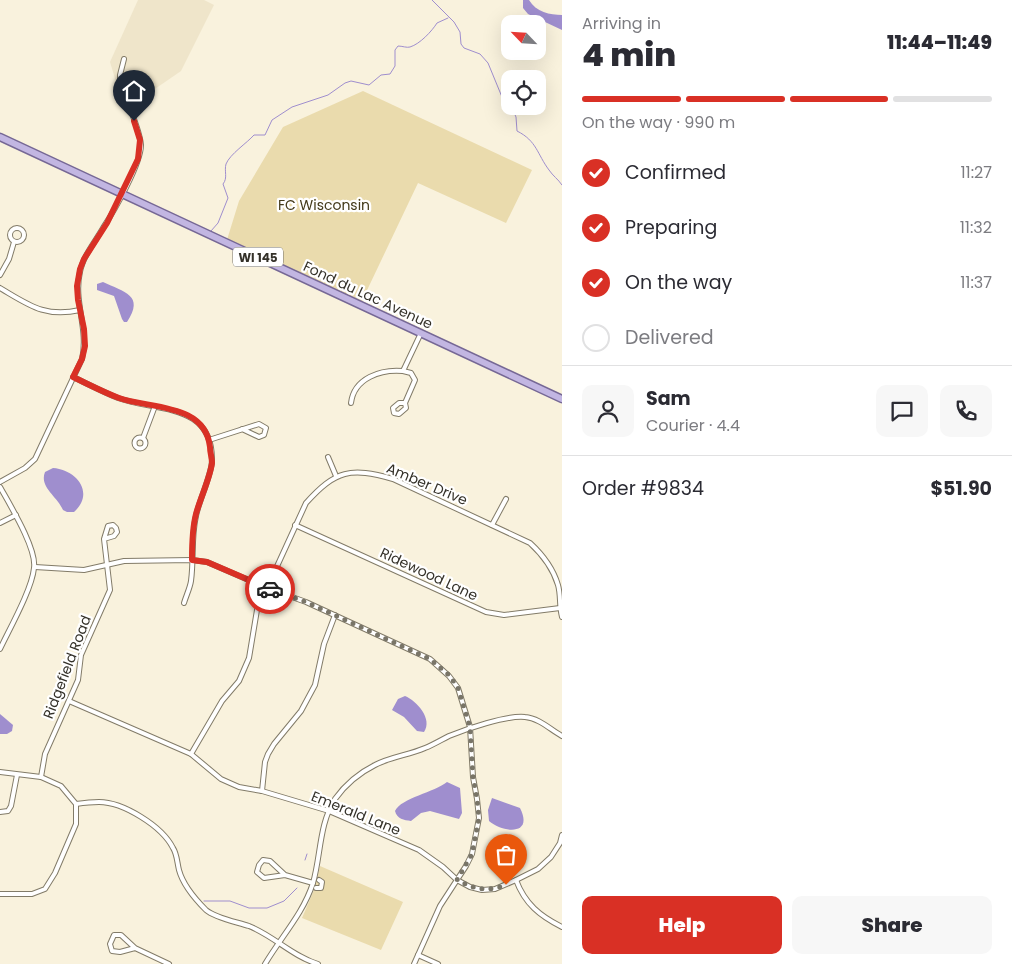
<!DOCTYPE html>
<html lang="en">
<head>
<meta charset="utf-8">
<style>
	:root { --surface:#fff; --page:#f7f7f7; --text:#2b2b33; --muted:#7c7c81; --line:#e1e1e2; --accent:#d93025 }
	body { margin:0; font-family:Poppins,sans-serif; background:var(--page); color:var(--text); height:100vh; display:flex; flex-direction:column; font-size:19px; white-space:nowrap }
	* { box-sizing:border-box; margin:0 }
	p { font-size:16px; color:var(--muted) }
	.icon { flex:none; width:28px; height:28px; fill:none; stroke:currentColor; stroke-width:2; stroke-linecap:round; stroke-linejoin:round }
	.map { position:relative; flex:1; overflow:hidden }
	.panel { display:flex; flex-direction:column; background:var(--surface); width:450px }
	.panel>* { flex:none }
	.needle { width:32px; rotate:295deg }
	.tools { position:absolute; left:501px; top:15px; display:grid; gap:10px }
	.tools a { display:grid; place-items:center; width:45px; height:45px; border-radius:10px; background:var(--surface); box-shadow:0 5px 20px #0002; font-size:25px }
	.pin { position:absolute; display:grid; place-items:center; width:42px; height:42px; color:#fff; margin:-51px -21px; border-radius:50% 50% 50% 0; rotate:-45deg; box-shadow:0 0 5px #0007 }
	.pin .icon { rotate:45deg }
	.courier { position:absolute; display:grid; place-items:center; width:50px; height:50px; margin:-25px; border:4px solid #d93025; border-radius:50%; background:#fff; color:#222; box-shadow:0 1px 6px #0007 }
	.overview em { font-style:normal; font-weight:800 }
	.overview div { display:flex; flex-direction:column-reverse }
	.overview { display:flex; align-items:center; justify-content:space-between; height:85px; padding:0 20px }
	h1 { font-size:32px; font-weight:800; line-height:38px }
	.bar { display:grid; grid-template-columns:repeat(4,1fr); gap:8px 5px; align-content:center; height:60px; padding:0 20px }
	.bar i { height:6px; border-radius:4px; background:var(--line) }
	.bar .active { background:var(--accent) }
	.bar p { grid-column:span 4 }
	.line { display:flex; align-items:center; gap:12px; padding:0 20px; border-top:1px solid var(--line) }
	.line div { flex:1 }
	.round { display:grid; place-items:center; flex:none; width:52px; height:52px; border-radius:10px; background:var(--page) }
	ol { padding:0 20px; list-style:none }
	li { display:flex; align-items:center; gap:15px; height:55px }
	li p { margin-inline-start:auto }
	li .icon { padding:5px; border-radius:50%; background:var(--accent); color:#fff; stroke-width:4 }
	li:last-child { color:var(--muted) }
	li i { width:28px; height:28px; border:2px solid var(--line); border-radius:50% }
	.button { display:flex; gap:10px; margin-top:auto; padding:10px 20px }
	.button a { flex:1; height:58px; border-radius:10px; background:var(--accent); color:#fff; font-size:20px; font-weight:800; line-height:58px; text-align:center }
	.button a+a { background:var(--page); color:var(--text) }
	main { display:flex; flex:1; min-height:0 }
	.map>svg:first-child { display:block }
	.built { fill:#efe5ca }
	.green { fill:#eadbad }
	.water { fill:#9f8ece }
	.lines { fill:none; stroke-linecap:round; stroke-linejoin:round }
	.stream { stroke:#9f8ece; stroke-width:1 }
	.street-casing { stroke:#827b68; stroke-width:6 }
	.primary-casing { stroke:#766895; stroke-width:9 }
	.street { stroke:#fff; stroke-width:4 }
	.primary { stroke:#c2b6e2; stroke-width:6 }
	.done { stroke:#797568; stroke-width:5; stroke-dasharray:0 9 }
	.route { stroke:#d93025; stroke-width:6 }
	.labels { text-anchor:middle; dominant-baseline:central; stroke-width:4.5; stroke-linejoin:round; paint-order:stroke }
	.shield { fill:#fff; stroke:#716f69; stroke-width:1 }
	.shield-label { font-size:12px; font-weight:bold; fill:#343129 }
	.park-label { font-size:14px; fill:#443a1a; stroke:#fff }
	.street-label { font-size:14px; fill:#343129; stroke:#fff }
</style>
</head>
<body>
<main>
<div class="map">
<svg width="562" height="964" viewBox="0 0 562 964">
	<rect width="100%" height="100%" fill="#f9f2dd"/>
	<!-- built -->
	<path class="built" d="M138,0H204L214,5L181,71L149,93L122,102L110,62Z"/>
	<!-- green -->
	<g class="green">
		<path d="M363,91L532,170L506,223L418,183L360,305L226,243L239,201L283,127Z"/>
		<path d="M320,866L403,902L381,950L302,918L314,890Z"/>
	</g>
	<!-- water -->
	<g class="water">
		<path d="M523,0H529C536,12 550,15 562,15V30L528,14L523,8Z"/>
		<path d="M103,282C124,292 145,295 127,322H124L122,319L114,296L97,290V284Z"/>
		<path d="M53,468C77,470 95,493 74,512H67L63,510C57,496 39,487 45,472Z"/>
		<path d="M405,696C417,701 433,719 424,732L417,731L404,717L392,710L398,699Z"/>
		<path d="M0,714L13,725L12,731L7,734H0Z"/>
		<path d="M447,782L460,788L462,813L459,819L430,811L421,813L411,821C404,820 397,819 395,811C401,798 435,792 447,782Z"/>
		<path d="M492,798L520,808C534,836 503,833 489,821L488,810Z"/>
	</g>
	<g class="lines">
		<!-- stream -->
		<g class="stream">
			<path d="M432,0L454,22L460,32L461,44L464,48L480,54L488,63L502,97L510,104"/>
			<path d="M511,106L516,117L517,131C537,141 537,154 549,170C553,176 558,179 562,185"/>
			<path d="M211,231L218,223L228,198L223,184C228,178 224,171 226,164C230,154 247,143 254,135H265L272,120L292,107L328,95L345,83L351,81L369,85L381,75L390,74L395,66V50L398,46C402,46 407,48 410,47C420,44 432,31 437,23L448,18"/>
			<path d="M305,860L307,854"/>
			<path d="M204,901H230L249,908H267L284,901L297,888"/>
		</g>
		<!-- street casing -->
		<g class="street-casing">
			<g id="street">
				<circle cx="17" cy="235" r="7"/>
				<path d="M0,275L9,259L14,242"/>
				<path d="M0,288C29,305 45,318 80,310"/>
				<path d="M403,371L411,373L415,380L405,403L406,408L399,414L394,413L393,408L399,403H405"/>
				<path d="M73,377C88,384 103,392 118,398C156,412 213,402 212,461C211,477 199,500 196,516C191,537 194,559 191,581C190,588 186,596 184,603"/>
				<path d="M351,403C354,378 381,369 403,371L421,333"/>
				<circle cx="140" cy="443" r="5.5"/>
				<path d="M143,438L155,406"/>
				<path d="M209,440L259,424L266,428L264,435L259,437L242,429"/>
				<path d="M328,457L336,476"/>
				<path d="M0,482L25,468L35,459L82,359C89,329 73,301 80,272C83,256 95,242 103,228C114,211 141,164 141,145C140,129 126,99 120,84V75L124,59"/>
				<path d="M0,487C10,505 37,549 34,568C32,589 10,628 0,649"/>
				<path d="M0,523L16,515"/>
				<path d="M295,525L486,612L504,615L560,608"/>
				<path d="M492,525L506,499"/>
				<path d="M35,567L84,570L124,561L192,560L207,562L267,588L306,602L430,659L449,676L458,688L470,727L473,777L477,799L479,818L472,854L466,866L440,906L414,964"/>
				<path d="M69,701L191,754L221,779L239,787L262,791L329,811L419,850L443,867L457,880L470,887L482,890L495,889L516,880L538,869L551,857L560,843L562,835"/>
				<path d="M191,754L222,701L239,681L249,658L257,610L306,503C336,470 350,467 393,479L530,543C543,555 553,568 558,585C561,595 559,606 562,617"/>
				<path d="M0,772L41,777L61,786L76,804V824L55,873L45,889L32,894H0"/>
				<path d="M41,777L45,754L78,680L81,655L110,590L104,539L108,526L113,525L116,528L117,532L114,536L104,539"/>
				<path d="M262,791L265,762L268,754L274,744L301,711L315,685L324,644L335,615"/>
				<path d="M76,804C83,803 91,802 99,802C123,802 162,826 173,848C177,854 177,862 179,870C183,885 195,899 206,910C215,918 237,922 249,926C274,936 292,956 318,964"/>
				<path d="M0,812L8,811L11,806L17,775"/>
				<path d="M285,875L270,861L263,860L259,865L257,872L264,878L285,875L313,883"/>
				<path d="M516,880C525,904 540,916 562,927"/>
				<path d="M316,888H321L322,882L319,880"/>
				<path d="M135,948L120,952L112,951L110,944L114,935H121L135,948L169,964"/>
				<path d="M418,955L438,964"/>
				<path d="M265,964C281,937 303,914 313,883C321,855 319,824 335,799C345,785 359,773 375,765C390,757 409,755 425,748C433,745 441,740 449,736C466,729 507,715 525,717C539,718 551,730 562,736"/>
			</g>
		</g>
		<!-- primary casing -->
		<g class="primary-casing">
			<path id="primary" d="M0,137L562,399"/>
		</g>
		<!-- street -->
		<use href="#street" class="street"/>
		<!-- primary -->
		<use href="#primary" class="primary"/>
	</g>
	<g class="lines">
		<!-- done -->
		<path class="done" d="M270,589L306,602L430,659L450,676L458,688L470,727L473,777L477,799L479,818L472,854L457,880C474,889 487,892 506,885"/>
		<!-- route -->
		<path class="route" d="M134,121L140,140L138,159L107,223L84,259L80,269L77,286L78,300L84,329L85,346L82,359L73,377C88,384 103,392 119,398C150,409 205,403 210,447C210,452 212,458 212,463C210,478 200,499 196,514C192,529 192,545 192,560L207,562L270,589"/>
	</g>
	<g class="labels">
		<!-- shield labels -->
		<rect class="shield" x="233" y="247.5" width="50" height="19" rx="4"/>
		<g class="shield-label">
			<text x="258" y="257">WI 145</text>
		</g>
		<!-- park labels -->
		<g class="park-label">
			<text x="324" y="205">FC Wisconsin</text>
		</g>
		<!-- street labels -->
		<g class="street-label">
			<text transform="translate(368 295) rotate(25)">Fond du Lac Avenue</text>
			<text transform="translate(427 484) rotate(23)">Amber Drive</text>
			<text transform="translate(429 574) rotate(25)">Ridewood Lane</text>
			<text transform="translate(67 667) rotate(-69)">Ridgefield Road</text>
			<text transform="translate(356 813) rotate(22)">Emerald Lane</text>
		</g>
	</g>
</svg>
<div class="tools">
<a><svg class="needle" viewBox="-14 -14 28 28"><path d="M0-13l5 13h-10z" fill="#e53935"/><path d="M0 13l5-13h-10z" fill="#7c7c81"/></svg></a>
<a><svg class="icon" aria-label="locate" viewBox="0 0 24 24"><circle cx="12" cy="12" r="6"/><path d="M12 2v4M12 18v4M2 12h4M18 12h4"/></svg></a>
</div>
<div class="pin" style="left:506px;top:885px;background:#ea580c"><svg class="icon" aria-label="bag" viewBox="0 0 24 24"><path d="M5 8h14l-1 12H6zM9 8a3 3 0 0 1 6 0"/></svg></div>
<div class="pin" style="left:134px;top:121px;background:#1f2937"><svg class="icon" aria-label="home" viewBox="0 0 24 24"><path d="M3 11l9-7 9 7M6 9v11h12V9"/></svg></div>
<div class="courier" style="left:270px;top:589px"><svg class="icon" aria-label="car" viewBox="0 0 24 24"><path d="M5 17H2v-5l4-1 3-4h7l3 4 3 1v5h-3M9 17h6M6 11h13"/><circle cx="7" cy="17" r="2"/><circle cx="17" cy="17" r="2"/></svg></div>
</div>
<section class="panel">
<div class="overview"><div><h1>4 min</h1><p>Arriving in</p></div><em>11:44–11:49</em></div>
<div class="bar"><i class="active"></i><i class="active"></i><i class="active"></i><i></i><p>On the way · 990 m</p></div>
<ol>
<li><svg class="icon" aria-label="check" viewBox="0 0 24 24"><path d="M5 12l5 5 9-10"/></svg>Confirmed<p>11:27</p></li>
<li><svg class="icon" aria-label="check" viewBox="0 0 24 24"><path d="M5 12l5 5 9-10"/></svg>Preparing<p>11:32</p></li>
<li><svg class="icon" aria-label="check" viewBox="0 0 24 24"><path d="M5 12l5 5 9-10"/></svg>On the way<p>11:37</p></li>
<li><i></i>Delivered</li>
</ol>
<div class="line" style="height:90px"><a class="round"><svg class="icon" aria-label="person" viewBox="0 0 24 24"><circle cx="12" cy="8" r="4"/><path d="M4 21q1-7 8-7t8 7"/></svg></a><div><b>Sam</b><p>Courier · 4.4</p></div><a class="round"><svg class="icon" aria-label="chat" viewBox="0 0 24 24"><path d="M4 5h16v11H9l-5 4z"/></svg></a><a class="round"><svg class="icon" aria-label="phone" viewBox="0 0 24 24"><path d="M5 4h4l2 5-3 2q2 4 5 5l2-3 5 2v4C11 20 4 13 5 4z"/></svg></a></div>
<div class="line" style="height:65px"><div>Order #9834</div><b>$51.90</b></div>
<div class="button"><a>Help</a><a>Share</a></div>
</section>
</main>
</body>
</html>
